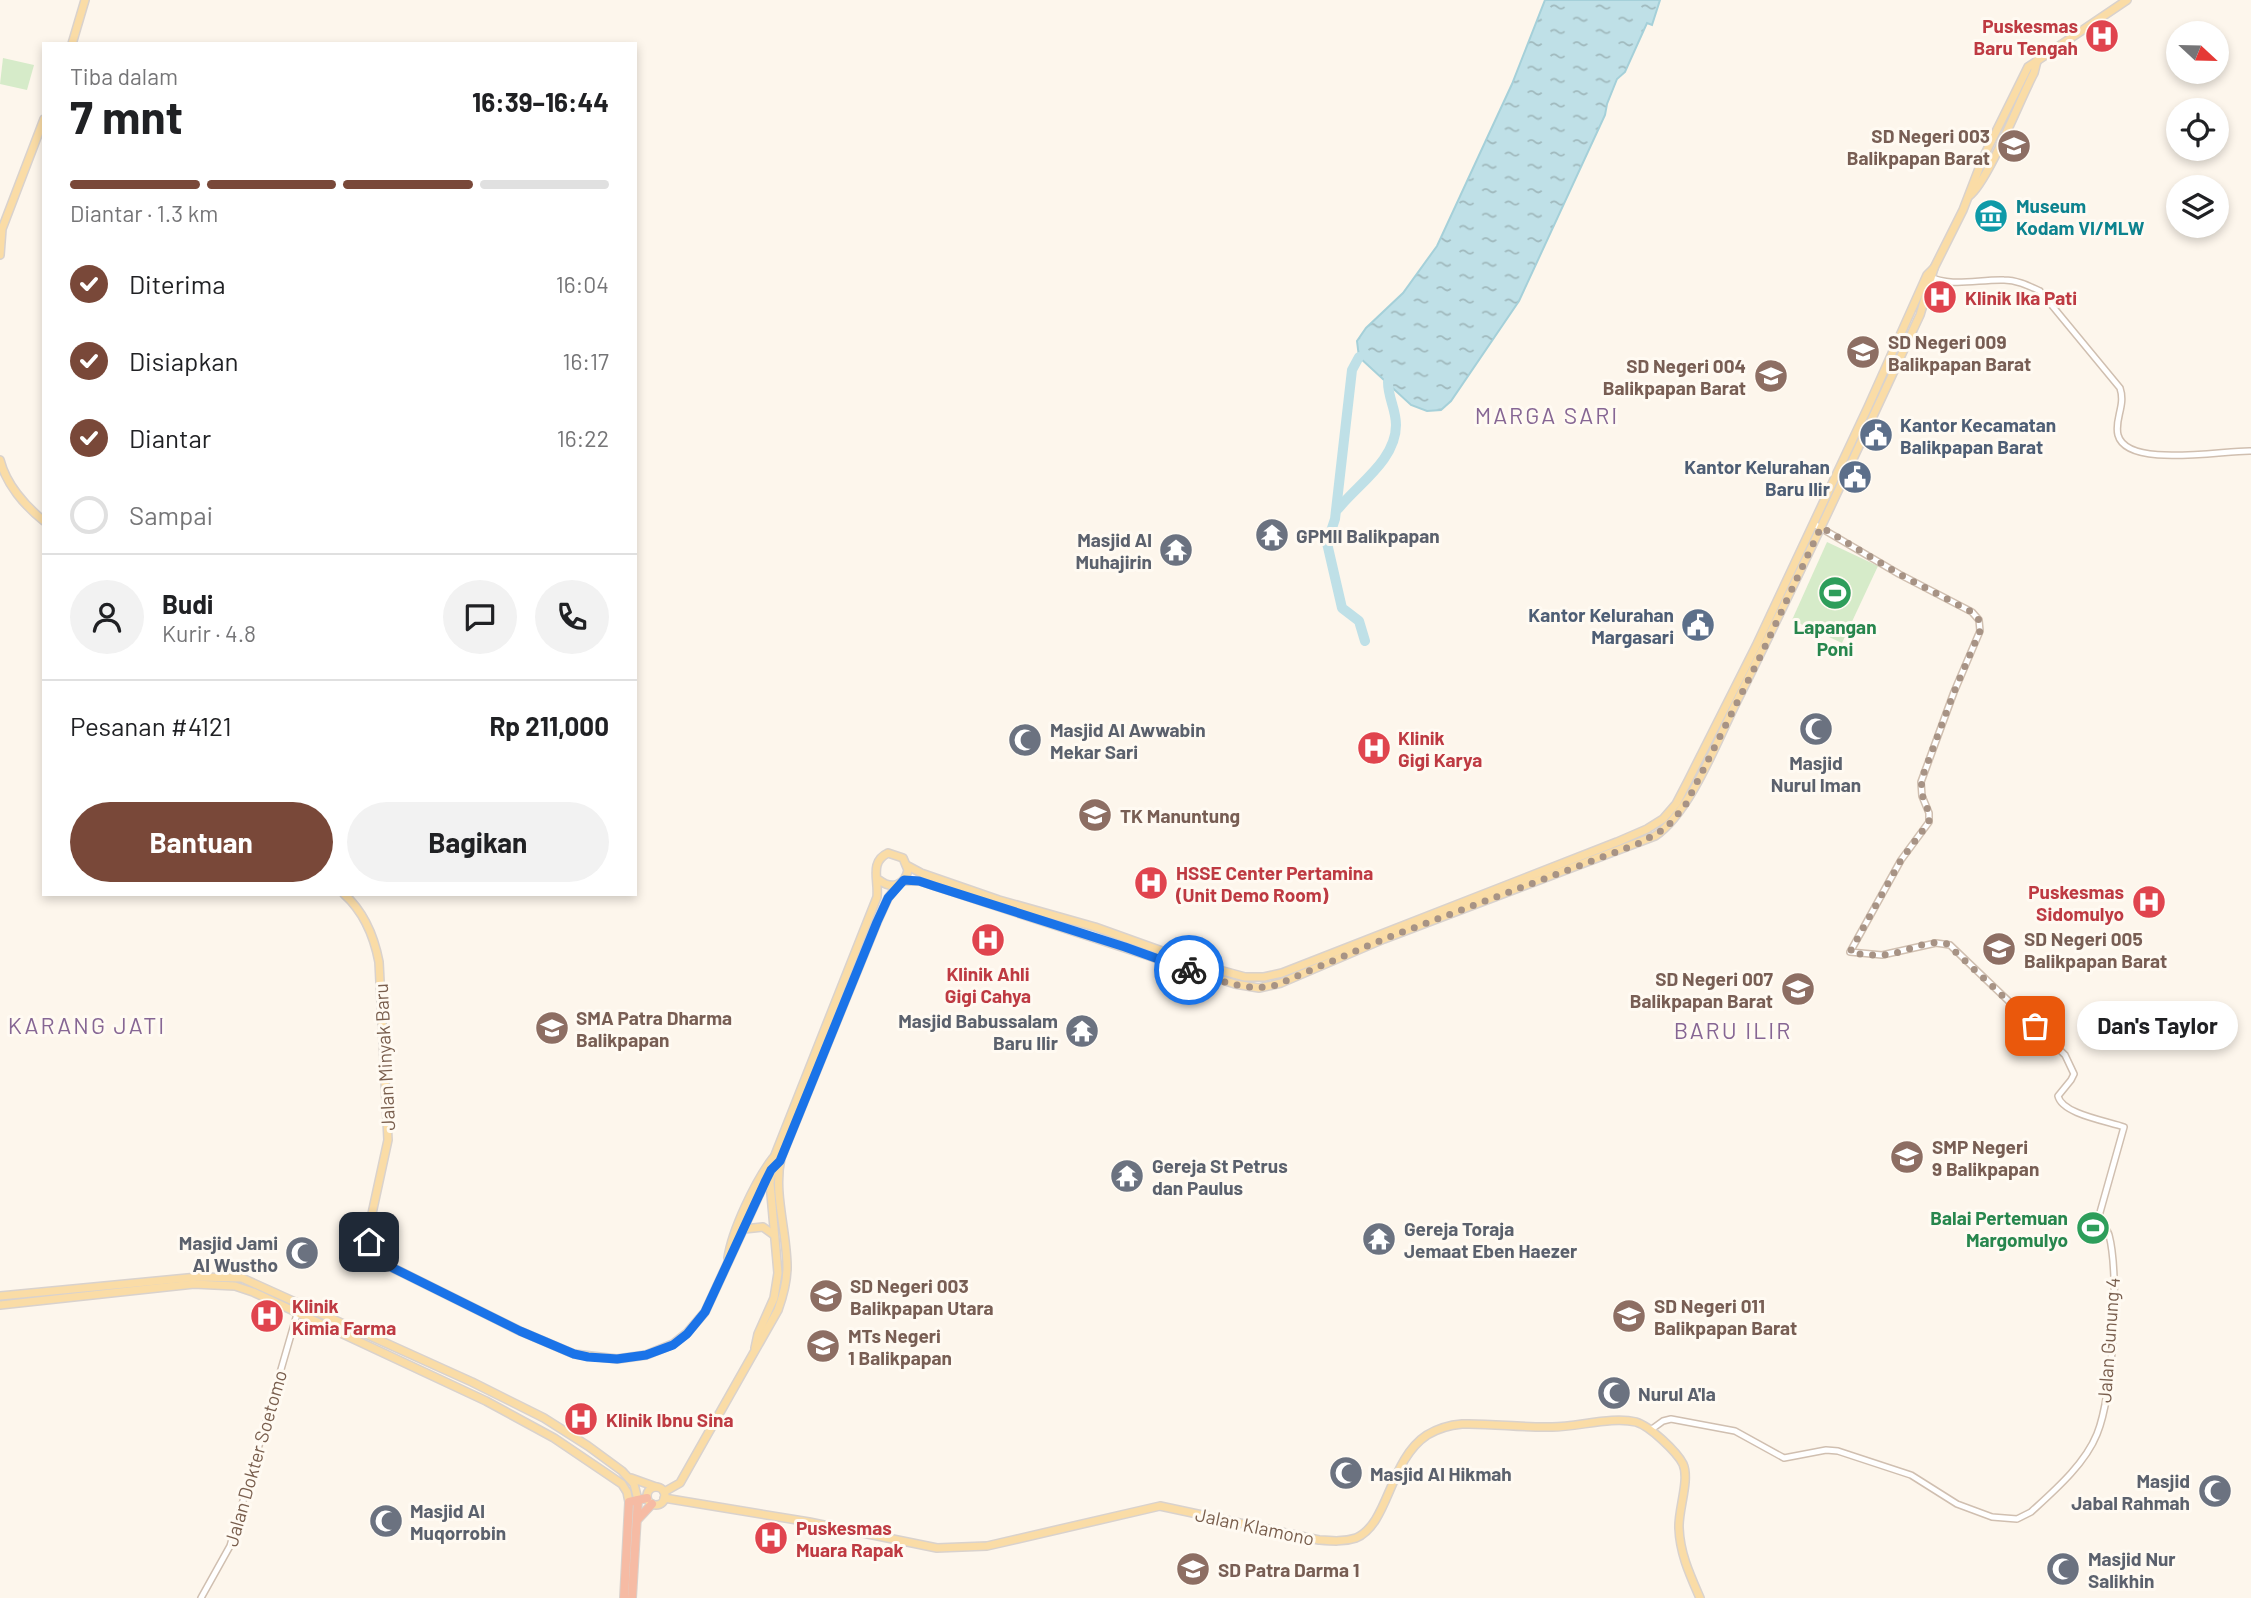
<!DOCTYPE html>
<html lang="id">
<head>
<meta charset="utf-8">
<style>
	:root { --surface:#fff; --page:#f2f2f2; --text:#202124; --muted:#757577; --line:#e0e0e0; --accent:#794839 }
	body { margin:0; font-family:Barlow,sans-serif; background:var(--page); color:var(--text); height:100vh; display:flex; flex-direction:column; font-size:26px; white-space:nowrap }
	* { box-sizing:border-box; margin:0 }
	p { font-size:23px; color:var(--muted) }
	.icon { flex:none; width:38px; height:38px; fill:none; stroke:currentColor; stroke-width:2; stroke-linecap:round; stroke-linejoin:round }
	.map { position:relative; flex:1; overflow:hidden }
	.drawer { position:absolute; left:42px; top:42px; width:595px; height:854px; display:flex; flex-direction:column; background:var(--surface); border-radius:0px; box-shadow:0 4px 10px #0003 }
	.drawer>* { flex:none }
	.needle { width:46px; rotate:112deg }
	.fabs { position:absolute; left:2166px; top:21px; display:grid; gap:14px }
	.fabs a { display:grid; place-items:center; width:63px; height:63px; border-radius:50%; background:var(--surface); box-shadow:0 4px 10px #0003; font-size:35px }
	.pin { position:absolute; display:grid; place-items:center; width:60px; height:60px; color:#fff; margin:-30px; border-radius:14px; box-shadow:0 4px 10px #0006 }
	.courier { position:absolute; display:grid; place-items:center; width:70px; height:70px; margin:-35px; border:5px solid #1a73e8; border-radius:50%; background:#fff; color:#222; box-shadow:0 2px 9px #0007 }
	.bubble { position:absolute; height:49px; border-radius:24px; background:var(--surface); box-shadow:0 4px 10px #0003; font-size:23px; font-weight:700; line-height:49px; text-align:center }
	.summary em { font-style:normal; font-weight:700 }
	.summary div { display:flex; flex-direction:column-reverse }
	.summary { display:flex; align-items:center; justify-content:space-between; height:119px; padding:0 28px }
	h1 { font-size:46px; font-weight:700; line-height:52px }
	.bar { display:grid; grid-template-columns:repeat(4,1fr); gap:10px 7px; align-content:center; height:84px; padding:0 28px }
	.bar i { height:9px; border-radius:5px; background:var(--line) }
	.bar .on { background:var(--accent) }
	.bar p { grid-column:span 4 }
	.line { display:flex; align-items:center; gap:18px; padding:0 28px; border-top:2px solid var(--line) }
	.line div { flex:1 }
	.round { display:grid; place-items:center; flex:none; width:74px; height:74px; border-radius:37px; background:var(--page) }
	ol { padding:0 28px; list-style:none }
	li { display:flex; align-items:center; gap:21px; height:77px }
	li p { margin-inline-start:auto }
	li .icon { padding:7px; border-radius:50%; background:var(--accent); color:#fff; stroke-width:4 }
	li:last-child { color:var(--muted) }
	li i { width:38px; height:38px; border:4px solid var(--line); border-radius:50% }
	.primary-button { display:flex; gap:14px; margin-top:auto; padding:14px 28px }
	.primary-button a { flex:1; height:80px; border-radius:42px; background:var(--accent); color:#fff; font-size:28px; font-weight:700; line-height:80px; text-align:center }
	.primary-button a+a { background:var(--page); color:var(--text) }
	.map>svg:first-child { display:block }
	.grass { fill:#d6ebc9 }
	.water { fill:url(#water-ripples); stroke:#a5d0d9; stroke-width:2 }
	.lines { fill:none; stroke-linecap:round; stroke-linejoin:round }
	.river { stroke:#bfe0e7; stroke-width:10 }
	.minor-casing { stroke:#d0bfb0; stroke-width:8 }
	.major-casing { stroke:#d9d2cd; stroke-width:10 }
	.highway-casing { stroke:#d9d2cd; stroke-width:10 }
	.minor { stroke:#fff; stroke-width:5 }
	.major { stroke:#fadca6; stroke-width:7 }
	.highway { stroke:#f6bba4; stroke-width:8 }
	.done { stroke:#a79385; stroke-width:7; stroke-dasharray:0 12.6 }
	.route { stroke:#1a73e8; stroke-width:9 }
	.labels { text-anchor:middle; dominant-baseline:central; stroke-width:6; stroke-linejoin:round; paint-order:stroke }
	.health-label { font-size:19px; font-weight:bold; fill:#be3a42; stroke:#fffaf2; text-anchor:start }
	.education-label { font-size:19px; font-weight:bold; fill:#785e54; stroke:#fffaf2; text-anchor:start }
	.culture-label { font-size:19px; font-weight:bold; fill:#0d838f; stroke:#fffaf2; text-anchor:start }
	.service-label { font-size:19px; font-weight:bold; fill:#4e5e75; stroke:#fffaf2; text-anchor:end }
	.worship-label { font-size:19px; font-weight:bold; fill:#5b616d; stroke:#fffaf2; text-anchor:start }
	.leisure-label { font-size:19px; font-weight:bold; fill:#27864d; stroke:#fffaf2 }
	.street-label { font-size:19px; fill:#795e4d; stroke:#fffaf2 }
	.quarter-label { font-size:23px; letter-spacing:2px; fill:#866694; stroke:#fffaf2 }
</style>
</head>
<body>
<div class="map">
<svg width="2251" height="1598" viewBox="0 0 2251 1598">
	<defs>
		<pattern id="water-ripples" width="26" height="14" patternUnits="userSpaceOnUse" patternTransform="scale(1.75)"><rect width="26" height="14" fill="#bfe0e7"/><path d="M2 4q2-2 4 0t4 0M15 11q2-2 4 0t4 0" fill="none" stroke="#a0b9bd"/></pattern>
	</defs>
	<rect width="100%" height="100%" fill="#fdf6ec"/>
	<!-- grass -->
	<g class="grass">
		<path d="M3,58L34,65L27,90L0,84Z"/>
		<path d="M1827,542L1878,566L1842,643L1792,620Z"/>
	</g>
	<!-- water -->
	<path class="water" d="M1545,0H1660L1652,25L1647,23L1625,72L1617,79L1607,104L1605,115L1519,301L1451,401L1441,410L1427,411L1411,405L1359,357L1357,341L1366,328L1403,293L1437,246L1512,84Z"/>
	<g class="lines">
		<!-- river -->
		<g class="river">
			<path d="M1359,357L1352,370L1335,519L1327,543L1342,608L1359,621L1365,641"/>
			<path d="M1338,509C1358,484 1396,460 1396,425C1396,409 1388,398 1388,382"/>
		</g>
		<!-- minor casing -->
		<g class="minor-casing">
			<g id="minor">
				<path d="M1928,276C1952,288 1978,279 2004,280C2017,280 2029,286 2040,291L2120,388C2126,406 2114,419 2118,435C2127,469 2223,450 2251,451"/>
				<path d="M1652,1429L1663,1421L1671,1419L1735,1431L1784,1458L1826,1450L1838,1451L1911,1475L1957,1504L1992,1517L2017,1519L2031,1512C2055,1490 2085,1464 2097,1434C2113,1395 2120,1276 2109,1235C2107,1228 2101,1224 2099,1216L2124,1127C2107,1121 2062,1114 2058,1096L2071,1080L2074,1074L2065,1055L1950,945L1936,943L1882,955L1850,952L1901,860L1929,822V813L1922,796L1921,782L1954,692L1980,631L1979,620L1972,612L1899,574L1814,524"/>
				<path d="M201,1598L230,1546L297,1314"/>
			</g>
		</g>
		<!-- major casing -->
		<g class="major-casing">
			<g id="major">
				<path d="M72,44L85,0"/>
				<path d="M1969,196C1988,182 2020,99 2034,73L2037,61"/>
				<path d="M0,255L2,229L44,119"/>
				<path d="M0,460C6,484 25,506 44,521"/>
				<path d="M908,866L921,873L999,900L1095,927L1201,965L1245,977H1264L1282,973L1617,842L1647,829L1663,819L1676,804L1688,781L1756,646L1868,407L1927,275L1934,268L1963,210L1983,158L2028,67L2127,0"/>
				<path d="M904,881H920L1235,984L1259,988L1281,983L1384,939L1655,836C1690,813 1718,739 1737,701C1801,573 1860,444 1920,315L1934,268"/>
				<path d="M344,894C364,912 374,936 379,962L388,1140L368,1232L371,1251L383,1263L520,1331L574,1354L617,1359L646,1355L673,1344L687,1333L705,1312L766,1180L771,1170L780,1161"/>
				<path d="M744,1229L763,1227L774,1235"/>
				<path d="M728,1258C732,1230 756,1180 773,1158"/>
				<path d="M0,1296L198,1277L242,1278L472,1382L544,1418L588,1446L622,1471L634,1484L638,1500"/>
				<path d="M0,1305L194,1284L235,1286L253,1292L486,1401L554,1438L622,1484L627,1492L629,1502"/>
				<path d="M755,1348L758,1334L774,1298L778,1273L770,1183L775,1155L877,897C879,880 869,862 888,853L903,858L908,870C905,885 892,890 879,880"/>
				<path d="M631,1478L656,1487"/>
				<circle cx="656" cy="1496" r="9"/>
				<path d="M664,1492L680,1483L778,1310C783,1296 787,1282 787,1267C787,1231 773,1193 781,1158L877,922L888,898L898,885"/>
				<path d="M664,1498L809,1522L937,1548L987,1546L1160,1506L1319,1540C1332,1541 1344,1542 1356,1538C1389,1524 1389,1460 1427,1435C1437,1429 1450,1425 1462,1424C1492,1423 1522,1428 1552,1427C1578,1427 1612,1416 1636,1422C1650,1426 1677,1452 1683,1464C1690,1480 1678,1510 1679,1528C1680,1554 1690,1575 1700,1598"/>
			</g>
		</g>
		<!-- highway casing -->
		<g class="highway-casing">
			<g id="highway">
				<path d="M638,1519L652,1504"/>
				<path d="M624,1598L629,1502L647,1498"/>
				<path d="M632,1598L638,1500"/>
			</g>
		</g>
		<!-- minor -->
		<use href="#minor" class="minor"/>
		<!-- major -->
		<use href="#major" class="major"/>
		<!-- highway -->
		<use href="#highway" class="highway"/>
	</g>
	<g class="lines">
		<!-- done -->
		<path class="done" d="M1189,970C1215,979 1248,993 1276,985L1384,939L1640,843L1666,828L1685,806L1763,651L1821,527L1899,574L1972,612L1979,620L1980,631L1954,692L1922,778L1921,792L1929,813V822L1901,860L1850,952C1866,956 1881,956 1896,953C1912,949 1931,939 1947,944L2035,1026"/>
		<!-- route -->
		<path class="route" d="M369,1242L371,1251L383,1263L520,1331L574,1354L588,1357L617,1359L646,1355L673,1345L687,1334L705,1312L766,1180L771,1170L780,1161L877,922L888,898L904,880L919,881L934,886L1125,947L1189,970"/>
	</g>
	<!-- icons -->
	<defs>
		<g id="hospital-disc" transform="scale(1.75)"><circle r="9.5" fill="#e0444e" stroke="#fffaf2"/><path d="M-5-5h3v3.5h4V-5h3V5h-3V1.5h-4V5h-3Z" fill="#fff"/></g>
		<g id="school-disc" transform="scale(1.75)"><circle r="9.5" fill="#8d6e63" stroke="#fffaf2"/><path d="M0-5L7-2L0 1L-7-2ZM-4 1L0 2.5L4 1V4Q0 6-4 4Z" fill="#fff"/></g>
		<g id="museum-disc" transform="scale(1.75)"><circle r="9.5" fill="#0f9aa8" stroke="#fffaf2"/><path d="M0-6L6-3V-2H-6V-3ZM-5-1h2V3h-2ZM-1-1h2V3h-2ZM3-1h2V3H3ZM-6 4H6V6H-6Z" fill="#fff"/></g>
		<g id="civic-disc" transform="scale(1.75)"><circle r="9.5" fill="#5c6f8a" stroke="#fffaf2"/><path d="M-.6-6.5H3V-4.5H.6V-3L4-1V1h2V6H-6V1h2V-1L-.6-3ZM-1.2 2.5V6h2.4V2.5Z" fill="#fff"/></g>
		<g id="temple-disc" transform="scale(1.75)"><circle r="9.5" fill="#6b7280" stroke="#fffaf2"/><path d="M0-6L5-2H3V0L6.5 2.5H4V6H1.5V3h-3V6H-4V2.5H-6.5L-3 0V-2H-5Z" fill="#fff"/></g>
		<g id="stadium-disc" transform="scale(1.75)"><circle r="9.5" fill="#2e9e5b" stroke="#fffaf2"/><path d="M0-5a6.5 5 0 1 0 0 10a6.5 5 0 1 0 0-10ZM-3.5-1.8h7v3.6h-7Z" fill="#fff"/></g>
		<g id="mosque-disc" transform="scale(1.75)"><circle r="9.5" fill="#6b7280" stroke="#fffaf2"/><path d="M3.5-4.9A6 6 0 1 0 3.5 4.9A5 5 0 1 1 3.5-4.9Z" fill="#fff"/></g>
	</defs>
	<g fill-rule="evenodd">
		<use href="#hospital-disc" x="2102" y="36"/>
		<use href="#school-disc" x="2014" y="146"/>
		<use href="#museum-disc" x="1991" y="216"/>
		<use href="#hospital-disc" x="1940" y="297"/>
		<use href="#school-disc" x="1863" y="352"/>
		<use href="#school-disc" x="1771" y="376"/>
		<use href="#civic-disc" x="1876" y="435"/>
		<use href="#civic-disc" x="1855" y="477"/>
		<use href="#temple-disc" x="1272" y="535"/>
		<use href="#temple-disc" x="1176" y="550"/>
		<use href="#stadium-disc" x="1835" y="593"/>
		<use href="#civic-disc" x="1698" y="625"/>
		<use href="#mosque-disc" x="1816" y="729"/>
		<use href="#mosque-disc" x="1025" y="740"/>
		<use href="#hospital-disc" x="1374" y="748"/>
		<use href="#school-disc" x="1095" y="815"/>
		<use href="#hospital-disc" x="1151" y="883"/>
		<use href="#hospital-disc" x="2149" y="902"/>
		<use href="#hospital-disc" x="988" y="940"/>
		<use href="#school-disc" x="1999" y="949"/>
		<use href="#school-disc" x="1798" y="989"/>
		<use href="#school-disc" x="552" y="1028"/>
		<use href="#temple-disc" x="1082" y="1031"/>
		<use href="#school-disc" x="1907" y="1157"/>
		<use href="#temple-disc" x="1127" y="1176"/>
		<use href="#stadium-disc" x="2093" y="1228"/>
		<use href="#temple-disc" x="1379" y="1239"/>
		<use href="#mosque-disc" x="302" y="1253"/>
		<use href="#school-disc" x="826" y="1296"/>
		<use href="#hospital-disc" x="267" y="1316"/>
		<use href="#school-disc" x="1629" y="1316"/>
		<use href="#school-disc" x="823" y="1346"/>
		<use href="#mosque-disc" x="1614" y="1393"/>
		<use href="#hospital-disc" x="581" y="1419"/>
		<use href="#mosque-disc" x="1346" y="1473"/>
		<use href="#mosque-disc" x="2215" y="1491"/>
		<use href="#mosque-disc" x="386" y="1521"/>
		<use href="#hospital-disc" x="771" y="1538"/>
		<use href="#school-disc" x="1193" y="1569"/>
		<use href="#mosque-disc" x="2063" y="1569"/>
	</g>
	<g class="labels">
		<!-- health labels -->
		<g class="health-label">
			<text x="2078" y="25" text-anchor="end">Puskesmas<tspan x="2078" dy="22">Baru Tengah</tspan></text>
			<text x="1965" y="297">Klinik Ika Pati</text>
			<text x="1398" y="737">Klinik<tspan x="1398" dy="22">Gigi Karya</tspan></text>
			<text x="1176" y="872">HSSE Center Pertamina<tspan x="1176" dy="22">(Unit Demo Room)</tspan></text>
			<text x="2124" y="891" text-anchor="end">Puskesmas<tspan x="2124" dy="22">Sidomulyo</tspan></text>
			<text x="988" y="973" text-anchor="middle">Klinik Ahli<tspan x="988" dy="22">Gigi Cahya</tspan></text>
			<text x="292" y="1305">Klinik<tspan x="292" dy="22">Kimia Farma</tspan></text>
			<text x="606" y="1419">Klinik Ibnu Sina</text>
			<text x="796" y="1527">Puskesmas<tspan x="796" dy="22">Muara Rapak</tspan></text>
		</g>
		<!-- education labels -->
		<g class="education-label">
			<text x="1990" y="135" text-anchor="end">SD Negeri 003<tspan x="1990" dy="22">Balikpapan Barat</tspan></text>
			<text x="1888" y="341">SD Negeri 009<tspan x="1888" dy="22">Balikpapan Barat</tspan></text>
			<text x="1746" y="365" text-anchor="end">SD Negeri 004<tspan x="1746" dy="22">Balikpapan Barat</tspan></text>
			<text x="1120" y="815">TK Manuntung</text>
			<text x="2024" y="938">SD Negeri 005<tspan x="2024" dy="22">Balikpapan Barat</tspan></text>
			<text x="1773" y="978" text-anchor="end">SD Negeri 007<tspan x="1773" dy="22">Balikpapan Barat</tspan></text>
			<text x="576" y="1017">SMA Patra Dharma<tspan x="576" dy="22">Balikpapan</tspan></text>
			<text x="1932" y="1146">SMP Negeri<tspan x="1932" dy="22">9 Balikpapan</tspan></text>
			<text x="850" y="1285">SD Negeri 003<tspan x="850" dy="22">Balikpapan Utara</tspan></text>
			<text x="1654" y="1305">SD Negeri 011<tspan x="1654" dy="22">Balikpapan Barat</tspan></text>
			<text x="848" y="1335">MTs Negeri<tspan x="848" dy="22">1 Balikpapan</tspan></text>
			<text x="1218" y="1569">SD Patra Darma 1</text>
		</g>
		<!-- culture labels -->
		<g class="culture-label">
			<text x="2016" y="205">Museum<tspan x="2016" dy="22">Kodam VI/MLW</tspan></text>
		</g>
		<!-- service labels -->
		<g class="service-label">
			<text x="1900" y="424" text-anchor="start">Kantor Kecamatan<tspan x="1900" dy="22">Balikpapan Barat</tspan></text>
			<text x="1830" y="466">Kantor Kelurahan<tspan x="1830" dy="22">Baru Ilir</tspan></text>
			<text x="1674" y="614">Kantor Kelurahan<tspan x="1674" dy="22">Margasari</tspan></text>
		</g>
		<!-- worship labels -->
		<g class="worship-label">
			<text x="1296" y="535">GPMII Balikpapan</text>
			<text x="1152" y="539" text-anchor="end">Masjid Al<tspan x="1152" dy="22">Muhajirin</tspan></text>
			<text x="1050" y="729">Masjid Al Awwabin<tspan x="1050" dy="22">Mekar Sari</tspan></text>
			<text x="1816" y="762" text-anchor="middle">Masjid<tspan x="1816" dy="22">Nurul Iman</tspan></text>
			<text x="1058" y="1020" text-anchor="end">Masjid Babussalam<tspan x="1058" dy="22">Baru Ilir</tspan></text>
			<text x="1152" y="1165">Gereja St Petrus<tspan x="1152" dy="22">dan Paulus</tspan></text>
			<text x="1404" y="1228">Gereja Toraja<tspan x="1404" dy="22">Jemaat Eben Haezer</tspan></text>
			<text x="278" y="1242" text-anchor="end">Masjid Jami<tspan x="278" dy="22">Al Wustho</tspan></text>
			<text x="1638" y="1393">Nurul A'la</text>
			<text x="1370" y="1473">Masjid Al Hikmah</text>
			<text x="2190" y="1480" text-anchor="end">Masjid<tspan x="2190" dy="22">Jabal Rahmah</tspan></text>
			<text x="410" y="1510">Masjid Al<tspan x="410" dy="22">Muqorrobin</tspan></text>
			<text x="2088" y="1558">Masjid Nur<tspan x="2088" dy="22">Salikhin</tspan></text>
		</g>
		<!-- leisure labels -->
		<g class="leisure-label">
			<text x="1835" y="626">Lapangan<tspan x="1835" dy="22">Poni</tspan></text>
			<text x="2068" y="1217" text-anchor="end">Balai Pertemuan<tspan x="2068" dy="22">Margomulyo</tspan></text>
		</g>
		<!-- street labels -->
		<g class="street-label">
			<text transform="translate(384 1057) rotate(-93)">Jalan Minyak Baru</text>
			<text transform="translate(2108 1340) rotate(-86)">Jalan Gunung 4</text>
			<text transform="translate(255 1458) rotate(-74)">Jalan Dokter Soetomo</text>
			<text transform="translate(1255 1526) rotate(12)">Jalan Klamono</text>
		</g>
		<!-- quarter labels -->
		<g class="quarter-label">
			<text x="1547" y="415">MARGA SARI</text>
			<text x="87" y="1025">KARANG JATI</text>
			<text x="1733" y="1030">BARU ILIR</text>
		</g>
	</g>
</svg>
<div class="fabs">
<a><svg class="needle" viewBox="-14 -14 28 28"><path d="M0-13l5 13h-10z" fill="#e53935"/><path d="M0 13l5-13h-10z" fill="#757577"/></svg></a>
<a><svg class="icon" aria-label="locate" viewBox="0 0 24 24"><circle cx="12" cy="12" r="6"/><path d="M12 2v4M12 18v4M2 12h4M18 12h4"/></svg></a>
<a><svg class="icon" aria-label="layers" viewBox="0 0 24 24"><path d="M12 4l9 5-9 5-9-5zM3 14l9 5 9-5"/></svg></a>
</div>
<div class="pin" style="left:2035px;top:1026px;background:#ea580c"><svg class="icon" aria-label="bag" viewBox="0 0 24 24"><path d="M5 8h14l-1 12H6zM9 8a3 3 0 0 1 6 0"/></svg></div>
<div class="pin" style="left:369px;top:1242px;background:#1f2937"><svg class="icon" aria-label="home" viewBox="0 0 24 24"><path d="M3 11l9-7 9 7M6 9v11h12V9"/></svg></div>
<div class="courier" style="left:1189px;top:970px"><svg class="icon" aria-label="bike" viewBox="0 0 24 24"><circle cx="6" cy="16" r="4"/><circle cx="18" cy="16" r="4"/><path d="M6 16l4-8h5l3 8M10 8l3 8H6M13 5h3"/></svg></div>
<div class="bubble" style="left:2077px;top:1001px;width:161px">Dan's Taylor</div>
<section class="drawer">
<div class="summary"><div><h1>7 mnt</h1><p>Tiba dalam</p></div><em>16:39–16:44</em></div>
<div class="bar"><i class="on"></i><i class="on"></i><i class="on"></i><i></i><p>Diantar · 1.3 km</p></div>
<ol>
<li><svg class="icon" aria-label="check" viewBox="0 0 24 24"><path d="M5 12l5 5 9-10"/></svg>Diterima<p>16:04</p></li>
<li><svg class="icon" aria-label="check" viewBox="0 0 24 24"><path d="M5 12l5 5 9-10"/></svg>Disiapkan<p>16:17</p></li>
<li><svg class="icon" aria-label="check" viewBox="0 0 24 24"><path d="M5 12l5 5 9-10"/></svg>Diantar<p>16:22</p></li>
<li><i></i>Sampai</li>
</ol>
<div class="line" style="height:126px"><a class="round"><svg class="icon" aria-label="person" viewBox="0 0 24 24"><circle cx="12" cy="8" r="4"/><path d="M4 21q1-7 8-7t8 7"/></svg></a><div><b>Budi</b><p>Kurir · 4.8</p></div><a class="round"><svg class="icon" aria-label="chat" viewBox="0 0 24 24"><path d="M4 5h16v11H9l-5 4z"/></svg></a><a class="round"><svg class="icon" aria-label="phone" viewBox="0 0 24 24"><path d="M5 4h4l2 5-3 2q2 4 5 5l2-3 5 2v4C11 20 4 13 5 4z"/></svg></a></div>
<div class="line" style="height:91px"><div>Pesanan #4121</div><b>Rp 211,000</b></div>
<div class="primary-button"><a>Bantuan</a><a>Bagikan</a></div>
</section>
</div>
</body>
</html>
